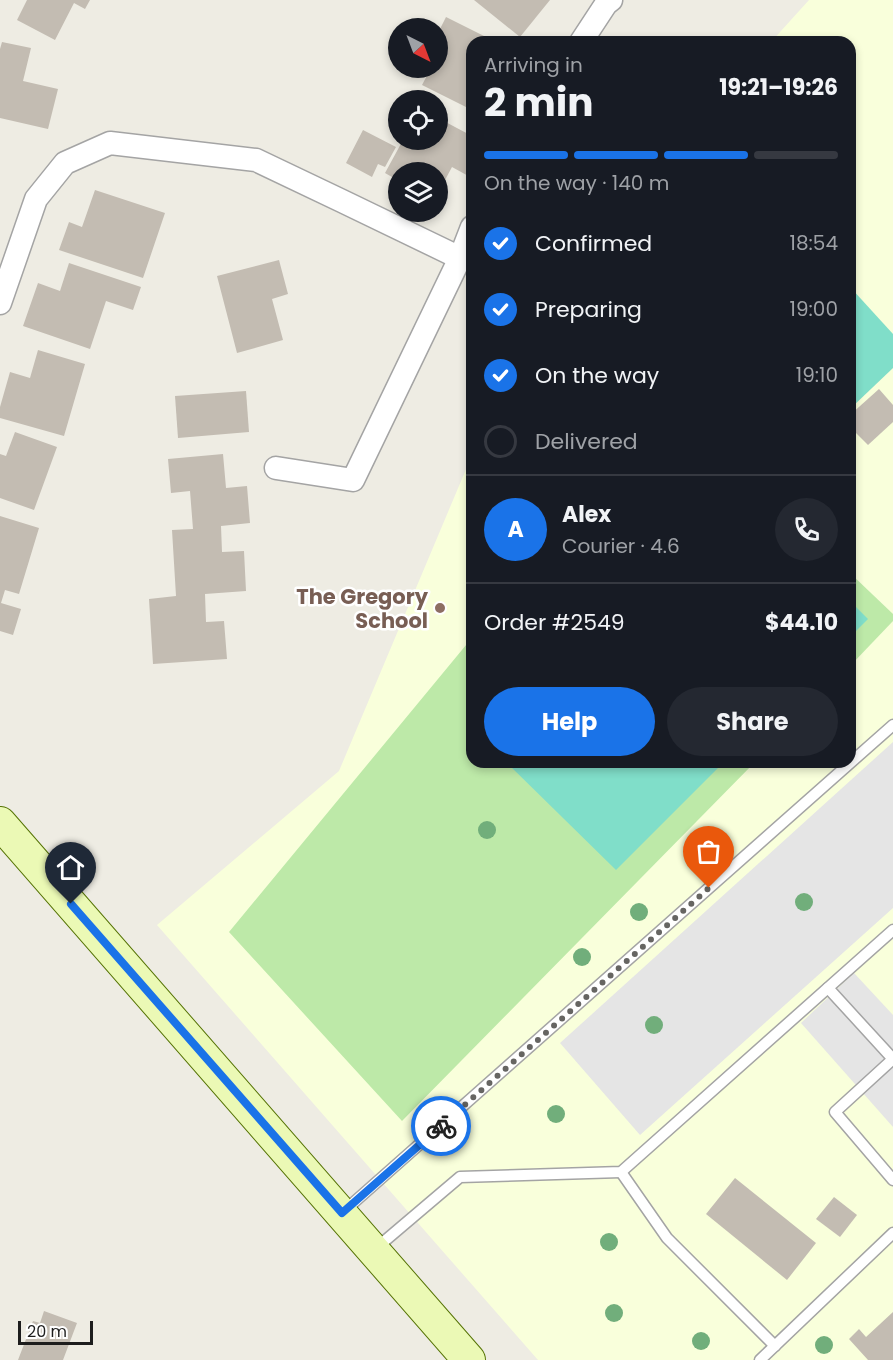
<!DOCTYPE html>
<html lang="en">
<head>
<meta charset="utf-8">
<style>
	:root { --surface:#171b24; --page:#242831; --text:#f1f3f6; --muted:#9ea1a6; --line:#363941; --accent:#1a73e8 }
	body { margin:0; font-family:Poppins,sans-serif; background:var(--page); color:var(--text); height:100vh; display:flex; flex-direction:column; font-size:22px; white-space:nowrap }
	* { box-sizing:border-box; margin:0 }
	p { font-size:20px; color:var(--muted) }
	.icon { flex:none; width:33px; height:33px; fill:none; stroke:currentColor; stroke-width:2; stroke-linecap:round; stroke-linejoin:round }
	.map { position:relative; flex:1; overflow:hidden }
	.details { position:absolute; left:466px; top:36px; width:390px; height:732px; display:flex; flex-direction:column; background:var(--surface); border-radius:18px; box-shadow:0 3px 9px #0003 }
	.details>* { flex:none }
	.needle { width:39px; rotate:138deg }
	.tools { position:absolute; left:388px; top:18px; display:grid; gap:12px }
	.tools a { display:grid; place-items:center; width:60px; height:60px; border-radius:50%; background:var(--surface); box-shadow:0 3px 9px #0003; font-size:30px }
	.scale { position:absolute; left:18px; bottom:15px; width:75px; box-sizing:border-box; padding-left:6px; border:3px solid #1d1d1d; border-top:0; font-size:16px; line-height:21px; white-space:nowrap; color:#1d1d1d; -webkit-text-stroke:4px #fff; paint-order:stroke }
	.pin { position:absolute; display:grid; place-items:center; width:51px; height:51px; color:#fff; margin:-62px -26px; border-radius:50% 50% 50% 0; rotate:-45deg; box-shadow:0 0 6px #0007 }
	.pin .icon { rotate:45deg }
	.courier { position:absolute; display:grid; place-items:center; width:60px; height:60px; margin:-30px; border:4px solid #1a73e8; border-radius:50%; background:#fff; color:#222; box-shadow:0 2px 8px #0007 }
	.overview em { font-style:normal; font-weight:700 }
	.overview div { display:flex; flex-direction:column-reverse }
	.overview { display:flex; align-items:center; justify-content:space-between; height:102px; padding:0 18px }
	h1 { font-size:39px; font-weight:700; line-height:45px }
	.bar { display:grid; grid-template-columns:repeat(4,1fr); gap:9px 6px; align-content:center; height:72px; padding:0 18px }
	.bar i { height:8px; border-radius:4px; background:var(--line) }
	.bar .active { background:var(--accent) }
	.bar p { grid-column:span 4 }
	.line { display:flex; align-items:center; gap:15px; padding:0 18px; border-top:2px solid var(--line) }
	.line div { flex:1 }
	.round { display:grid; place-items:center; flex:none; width:63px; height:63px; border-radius:32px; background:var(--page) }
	ol { padding:0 18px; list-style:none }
	li { display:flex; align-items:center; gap:18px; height:66px }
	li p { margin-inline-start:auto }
	li .icon { padding:6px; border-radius:50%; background:var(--accent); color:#fff; stroke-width:4 }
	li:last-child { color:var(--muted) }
	li i { width:33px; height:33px; border:3px solid var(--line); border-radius:50% }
	.action { display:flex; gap:12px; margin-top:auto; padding:12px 18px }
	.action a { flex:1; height:69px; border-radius:36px; background:var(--accent); color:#fff; font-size:24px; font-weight:700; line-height:69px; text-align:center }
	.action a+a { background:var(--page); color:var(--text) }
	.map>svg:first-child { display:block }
	.education { fill:#f9ffdb }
	.grass { fill:#bde9a8 }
	.pitch { fill:#80dec9 }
	.parking { fill:#e5e5e5 }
	.building { fill:#c3bcb2 }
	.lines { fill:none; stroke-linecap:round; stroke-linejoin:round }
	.lane-casing { stroke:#a4a4a4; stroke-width:13 }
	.street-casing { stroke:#a4a4a4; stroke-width:25 }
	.secondary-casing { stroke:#557304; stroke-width:34 }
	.lane { stroke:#fff; stroke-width:10 }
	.street { stroke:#fff; stroke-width:22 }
	.secondary { stroke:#ebf9b5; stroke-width:32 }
	.tree { fill:#71ae7b }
	.done { stroke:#666562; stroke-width:6; stroke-dasharray:0 10.8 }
	.route { stroke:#1a73e8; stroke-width:8 }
	.education-dot { fill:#8d6e63; stroke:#fff; stroke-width:2 }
	.labels { text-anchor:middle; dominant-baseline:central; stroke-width:5; stroke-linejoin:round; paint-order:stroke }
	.education-label { font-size:21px; font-weight:bold; fill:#785e54; stroke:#fff; text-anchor:end }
</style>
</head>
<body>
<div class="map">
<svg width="893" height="1360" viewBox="0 0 893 1360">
	<rect width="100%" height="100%" fill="#eeece3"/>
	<!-- education -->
	<path class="education" d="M809,0H893V1360H538L157,925L339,771L472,455V762H850V42H771Z"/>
	<!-- grass -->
	<g class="grass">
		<path d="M850,573L893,614V621L851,665Z"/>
		<path d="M471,639L472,640V762H755L402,1121L229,932Z"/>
	</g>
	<!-- pitch -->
	<g class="pitch">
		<path d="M851,288L893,334V368L851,408Z"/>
		<path d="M851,602L868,619L851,636H850Z"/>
		<path d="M506,762H724L616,870Z"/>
	</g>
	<!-- parking -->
	<g class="parking">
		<path d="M893,742V908L640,1135L560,1043Z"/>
		<path d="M854,973L893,1015V1127L801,1023Z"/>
	</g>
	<!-- building -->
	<g class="building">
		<path d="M27,0H90L85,9L74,3L55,40L17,20Z"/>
		<path d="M474,0H550L520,37Z"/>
		<path d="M446,17L496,42H472V110L422,85L431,68H438V53L440,49L438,48V33Z"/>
		<path d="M2,42L31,48L23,81L58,89L48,129L0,118V49Z"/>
		<path d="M438,118L472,136V178L452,167L438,193V172H399V181L385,173L403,140H438Z"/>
		<path d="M363,130L396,147L385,167L378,164L372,177L346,163Z"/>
		<path d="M95,190L165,213L143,278L59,250L69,222L82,227Z"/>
		<path d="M279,260L288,294L272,299L283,340L237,353L217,276Z"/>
		<path d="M69,263L141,287L133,310L106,301L90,349L23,326L38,283L60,291Z"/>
		<path d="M38,350L85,364L64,436L0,418V407L10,372L30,378Z"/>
		<path d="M879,389L893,405V422L868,445L850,427V415Z"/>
		<path d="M246,391L249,432L178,438L175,396Z"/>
		<path d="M15,432L57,447L34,510L0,498V454L6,456Z"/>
		<path d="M223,454L226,488L247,486L250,523L221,526L222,552L244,551L246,591L205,594L206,622L224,621L227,659L153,664L149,599L176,596L172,530L193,529L190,491L171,493L168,459Z"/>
		<path d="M0,516L39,528L19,594L5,590L1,603L21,609L13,635L0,631Z"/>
		<path d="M735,1178L816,1243L787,1280L706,1214Z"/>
		<path d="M834,1197L857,1215L840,1237L816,1219Z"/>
		<path d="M44,1311L77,1323L63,1360H18L33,1321L40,1323Z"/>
		<path d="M893,1312V1360H868L849,1339L859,1329L866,1337Z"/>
	</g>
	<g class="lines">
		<!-- lane casing -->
		<g class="lane-casing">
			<g id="lane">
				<path d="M828,988L893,1059L835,1112L893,1180"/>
				<path d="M621,1172L667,1238L775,1346"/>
				<path d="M343,1212L893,725"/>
				<path d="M374,1250L460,1177L621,1172L893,930"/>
				<path d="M760,1360L893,1233"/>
			</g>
		</g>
		<!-- street casing -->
		<g class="street-casing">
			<g id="street">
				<path d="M581,42L606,4L611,0"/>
				<path d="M0,303L36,199L65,163L110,143L256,160L342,201L460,258"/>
				<path d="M276,468L353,480L460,258L472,227"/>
			</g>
		</g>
		<!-- secondary casing -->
		<g class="secondary-casing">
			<path id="secondary" d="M0,823L469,1360"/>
		</g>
		<!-- lane -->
		<use href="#lane" class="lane"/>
		<!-- street -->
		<use href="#street" class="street"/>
		<!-- secondary -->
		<use href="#secondary" class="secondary"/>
	</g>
	<!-- trees -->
	<g class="tree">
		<circle cx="487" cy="830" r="9"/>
		<circle cx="715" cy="848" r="9"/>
		<circle cx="804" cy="902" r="9"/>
		<circle cx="639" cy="912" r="9"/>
		<circle cx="582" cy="957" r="9"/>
		<circle cx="654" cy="1025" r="9"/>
		<circle cx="556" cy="1114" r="9"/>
		<circle cx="609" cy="1242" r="9"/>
		<circle cx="614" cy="1313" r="9"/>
		<circle cx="701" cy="1341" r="9"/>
		<circle cx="824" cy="1345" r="9"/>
	</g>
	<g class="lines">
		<!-- done -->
		<path class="done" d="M441,1126L709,888"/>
		<!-- route -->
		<path class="route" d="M71,904L342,1213L441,1126"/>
	</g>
	<!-- markers -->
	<circle class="education-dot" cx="440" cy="608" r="6"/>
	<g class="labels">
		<!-- education labels -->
		<g class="education-label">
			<text x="428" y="596">The Gregory<tspan x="428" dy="24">School</tspan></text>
		</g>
	</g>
</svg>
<div class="tools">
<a><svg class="needle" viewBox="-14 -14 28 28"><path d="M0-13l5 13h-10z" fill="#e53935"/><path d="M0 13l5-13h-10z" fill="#9ea1a6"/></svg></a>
<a><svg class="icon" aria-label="locate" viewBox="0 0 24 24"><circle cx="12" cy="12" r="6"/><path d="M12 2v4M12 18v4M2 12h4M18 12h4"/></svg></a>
<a><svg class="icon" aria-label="layers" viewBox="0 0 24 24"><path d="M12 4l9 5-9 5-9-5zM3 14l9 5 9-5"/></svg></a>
</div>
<div class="scale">20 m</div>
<div class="pin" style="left:709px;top:888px;background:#ea580c"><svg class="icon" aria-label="bag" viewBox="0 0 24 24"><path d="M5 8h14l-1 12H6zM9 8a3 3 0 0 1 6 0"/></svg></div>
<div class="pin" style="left:71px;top:904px;background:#1f2937"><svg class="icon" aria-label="home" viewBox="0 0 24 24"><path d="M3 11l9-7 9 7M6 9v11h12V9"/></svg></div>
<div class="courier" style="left:441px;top:1126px"><svg class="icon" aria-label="bike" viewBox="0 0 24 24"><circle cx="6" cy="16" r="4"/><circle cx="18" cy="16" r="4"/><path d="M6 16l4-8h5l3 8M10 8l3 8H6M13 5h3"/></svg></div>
<section class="details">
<div class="overview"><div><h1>2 min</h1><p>Arriving in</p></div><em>19:21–19:26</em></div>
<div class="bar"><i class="active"></i><i class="active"></i><i class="active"></i><i></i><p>On the way · 140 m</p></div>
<ol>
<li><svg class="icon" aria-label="check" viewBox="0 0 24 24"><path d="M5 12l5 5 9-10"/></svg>Confirmed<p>18:54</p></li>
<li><svg class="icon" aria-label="check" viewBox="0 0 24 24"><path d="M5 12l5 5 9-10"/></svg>Preparing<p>19:00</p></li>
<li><svg class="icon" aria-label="check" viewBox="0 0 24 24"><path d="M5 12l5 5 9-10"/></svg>On the way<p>19:10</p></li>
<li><i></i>Delivered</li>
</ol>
<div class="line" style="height:108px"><b class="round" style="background:var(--accent);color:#fff">A</b><div><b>Alex</b><p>Courier · 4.6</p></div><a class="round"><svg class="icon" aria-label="phone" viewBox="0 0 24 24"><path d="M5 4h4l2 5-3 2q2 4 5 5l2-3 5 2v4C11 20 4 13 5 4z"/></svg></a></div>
<div class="line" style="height:78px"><div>Order #2549</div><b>$44.10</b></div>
<div class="action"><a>Help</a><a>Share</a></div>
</section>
</div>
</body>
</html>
